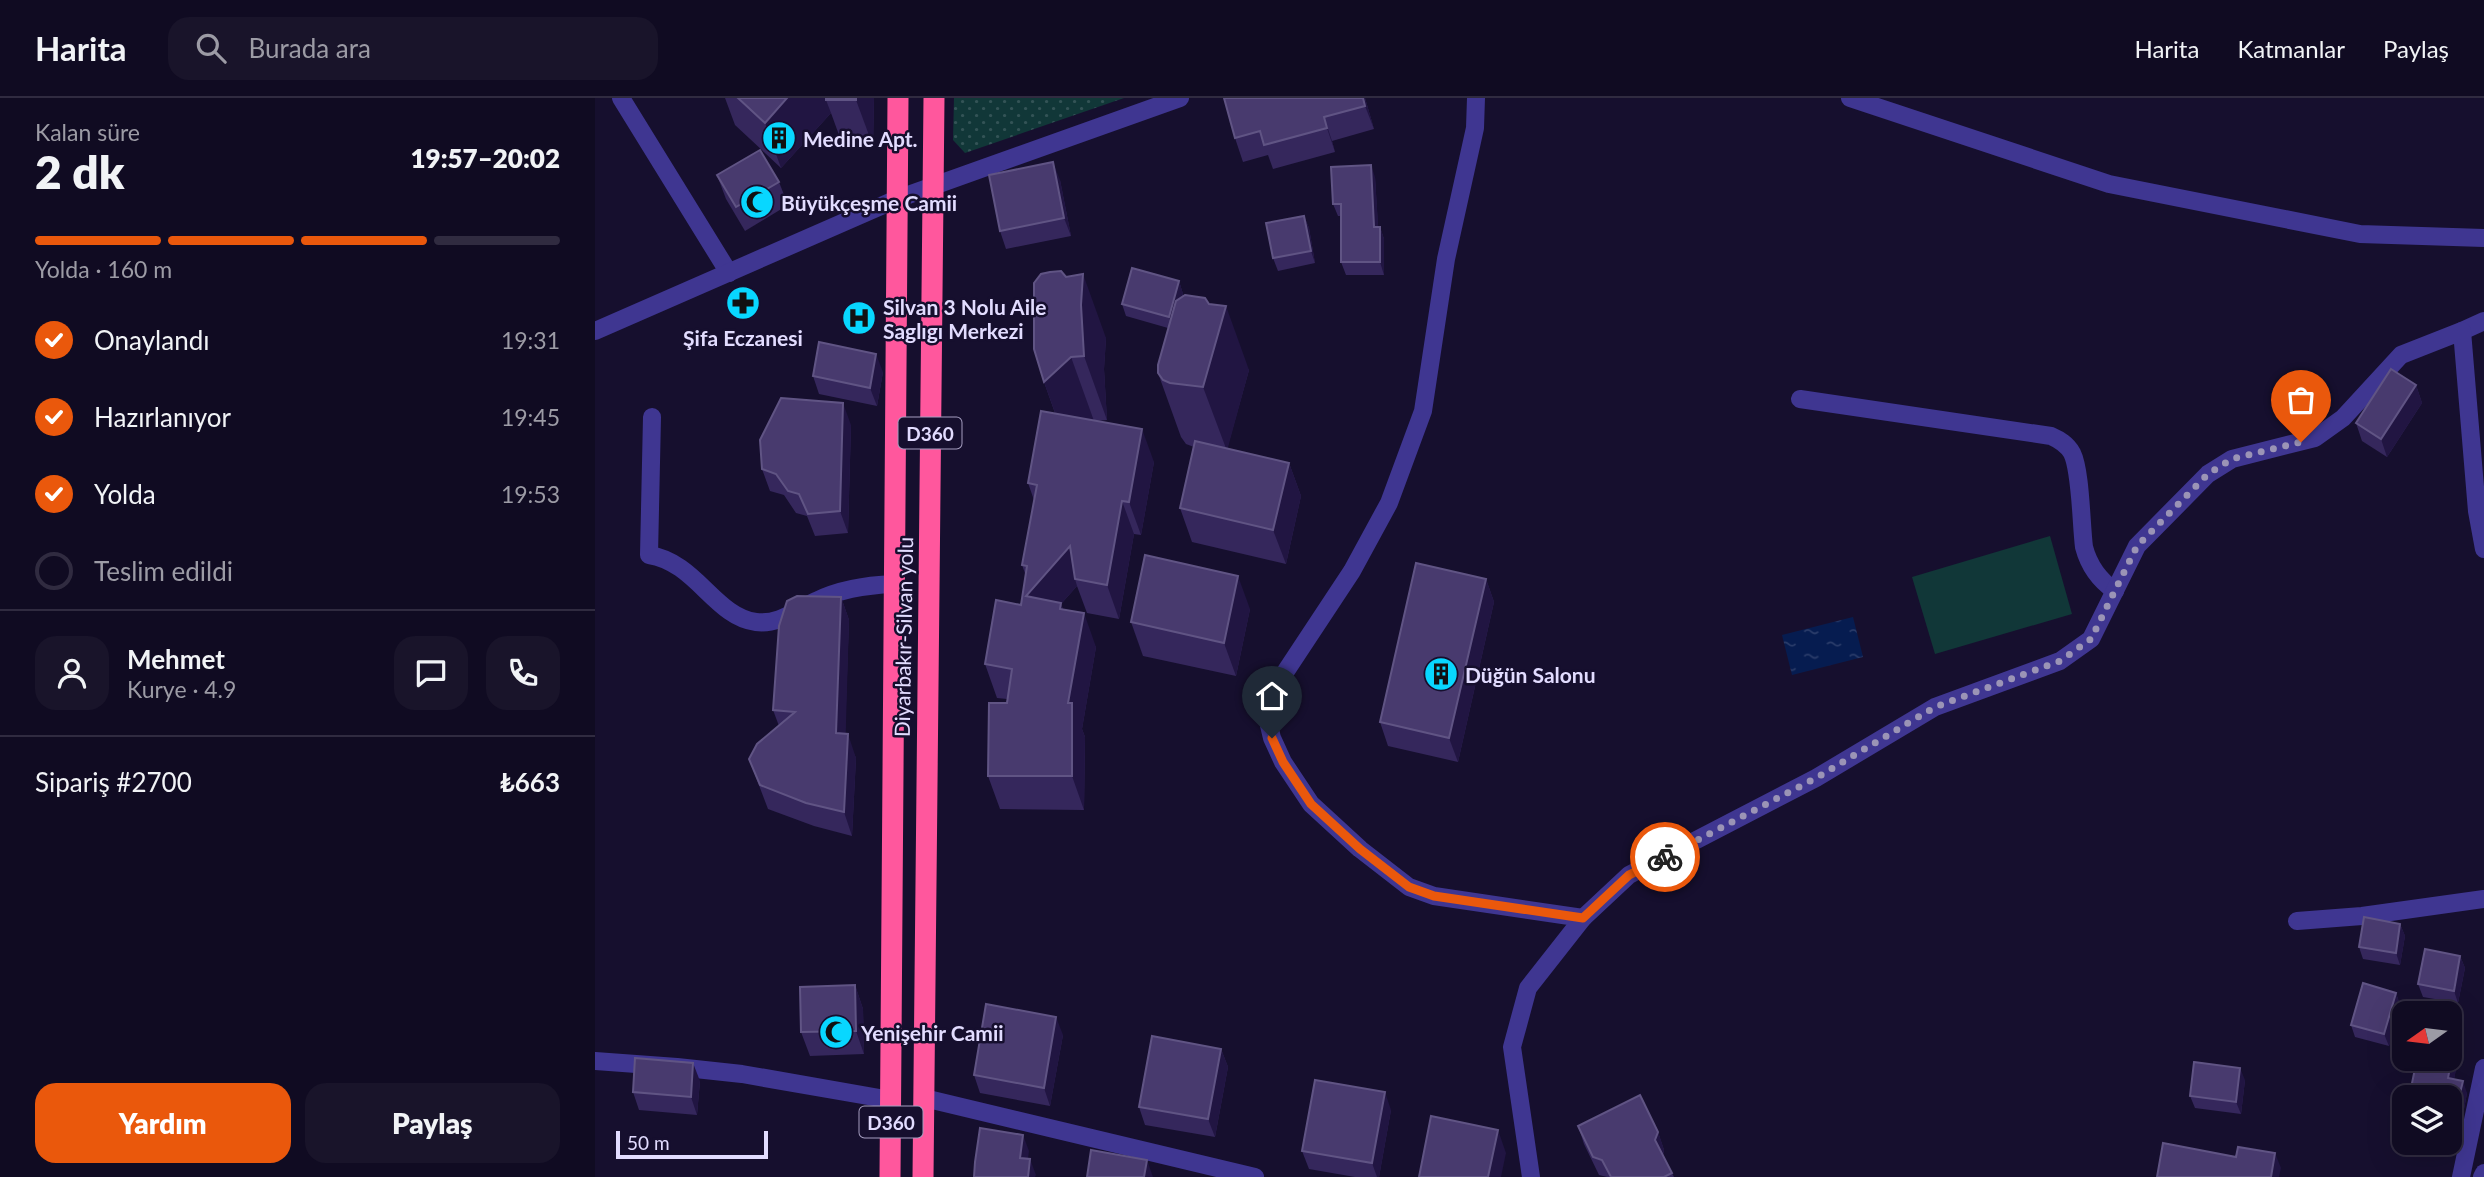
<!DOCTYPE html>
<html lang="tr">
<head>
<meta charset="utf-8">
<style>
	:root { --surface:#100b22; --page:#19142a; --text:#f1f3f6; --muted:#9c9ba5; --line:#302b40; --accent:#ea580c }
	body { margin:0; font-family:Lato,sans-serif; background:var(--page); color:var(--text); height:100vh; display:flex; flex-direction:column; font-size:26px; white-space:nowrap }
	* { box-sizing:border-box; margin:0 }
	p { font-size:23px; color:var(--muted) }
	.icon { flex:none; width:38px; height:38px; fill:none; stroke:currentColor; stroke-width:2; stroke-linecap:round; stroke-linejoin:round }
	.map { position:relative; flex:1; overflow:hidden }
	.sheet { display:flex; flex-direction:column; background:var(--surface); width:595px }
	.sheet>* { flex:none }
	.needle { width:46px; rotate:256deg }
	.buttons { position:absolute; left:1797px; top:903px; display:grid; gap:14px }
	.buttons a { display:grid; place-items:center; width:70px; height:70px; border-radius:14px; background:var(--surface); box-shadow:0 7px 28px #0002,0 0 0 2px var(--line); font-size:35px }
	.scale { position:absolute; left:21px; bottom:18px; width:152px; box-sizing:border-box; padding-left:7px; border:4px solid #e2dcff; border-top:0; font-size:19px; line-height:24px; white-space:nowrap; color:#e2dcff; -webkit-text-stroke:5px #160f2e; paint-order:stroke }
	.pin { position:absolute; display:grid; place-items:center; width:60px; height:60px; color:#fff; margin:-72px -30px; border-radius:50% 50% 50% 0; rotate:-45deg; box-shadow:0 0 7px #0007 }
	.pin .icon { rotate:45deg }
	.courier { position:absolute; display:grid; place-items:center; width:70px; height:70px; margin:-35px; border:5px solid #ea580c; border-radius:50%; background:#fff; color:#222; box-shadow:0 2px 9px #0007 }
	.head em { font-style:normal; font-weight:800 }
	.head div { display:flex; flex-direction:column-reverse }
	.head { display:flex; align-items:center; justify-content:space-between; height:119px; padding:0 35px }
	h1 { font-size:46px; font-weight:800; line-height:52px }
	.bar { display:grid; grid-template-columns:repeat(4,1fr); gap:10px 7px; align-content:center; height:84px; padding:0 35px }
	.bar i { height:9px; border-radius:5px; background:var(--line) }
	.bar .current { background:var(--accent) }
	.bar p { grid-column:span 4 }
	.line { display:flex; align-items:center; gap:18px; padding:0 35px; border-top:2px solid var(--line) }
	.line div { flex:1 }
	.round { display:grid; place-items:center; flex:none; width:74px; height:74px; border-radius:21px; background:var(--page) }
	ol { padding:0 35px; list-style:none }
	li { display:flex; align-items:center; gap:21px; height:77px }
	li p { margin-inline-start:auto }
	li .icon { padding:7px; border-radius:50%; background:var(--accent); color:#fff; stroke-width:4 }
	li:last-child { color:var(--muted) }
	li i { width:38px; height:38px; border:4px solid var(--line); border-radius:50% }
	.cta { display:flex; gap:14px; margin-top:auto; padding:14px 35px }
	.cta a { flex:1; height:80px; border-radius:21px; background:var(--accent); color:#fff; font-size:28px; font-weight:800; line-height:80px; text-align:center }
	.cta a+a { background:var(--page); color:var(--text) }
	header { display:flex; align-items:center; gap:42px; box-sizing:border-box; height:98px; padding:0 35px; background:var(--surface); border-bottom:2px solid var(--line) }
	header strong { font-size:33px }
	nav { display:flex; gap:38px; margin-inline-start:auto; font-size:24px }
	.search { width:490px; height:63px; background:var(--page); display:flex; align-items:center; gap:18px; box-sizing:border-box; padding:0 24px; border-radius:21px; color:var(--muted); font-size:26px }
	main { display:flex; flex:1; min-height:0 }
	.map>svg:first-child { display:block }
	.grass { fill:#113738 }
	.park { fill:url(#park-dots) }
	.water { fill:url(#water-ripples) }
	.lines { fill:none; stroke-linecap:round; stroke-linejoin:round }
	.minor { stroke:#3f3691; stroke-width:18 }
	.highway { stroke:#ff579d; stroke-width:21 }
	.wall { fill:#35275c }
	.shaded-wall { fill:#211542 }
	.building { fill:#483a6e; stroke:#605484; stroke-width:2 }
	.done { stroke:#9b94b6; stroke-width:7; stroke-dasharray:0 12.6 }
	.route { stroke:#ea580c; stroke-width:9 }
	.labels { text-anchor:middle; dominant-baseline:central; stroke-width:5; stroke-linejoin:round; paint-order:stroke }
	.shield { fill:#160f2e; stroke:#a59ec0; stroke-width:2 }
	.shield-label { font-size:19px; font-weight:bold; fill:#e2dcff }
	.poi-label { font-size:21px; font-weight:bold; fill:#e2dcff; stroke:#160f2e; text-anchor:start }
	.street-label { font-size:21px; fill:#e2dcff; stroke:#160f2e }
</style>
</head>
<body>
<header>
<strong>Harita</strong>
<div class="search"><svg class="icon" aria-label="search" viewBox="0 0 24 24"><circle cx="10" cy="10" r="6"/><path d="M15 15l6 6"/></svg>Burada ara</div>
<nav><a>Harita</a><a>Katmanlar</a><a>Paylaş</a></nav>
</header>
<main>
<section class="sheet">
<div class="head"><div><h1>2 dk</h1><p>Kalan süre</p></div><em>19:57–20:02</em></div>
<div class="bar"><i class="current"></i><i class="current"></i><i class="current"></i><i></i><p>Yolda · 160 m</p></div>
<ol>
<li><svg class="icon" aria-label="check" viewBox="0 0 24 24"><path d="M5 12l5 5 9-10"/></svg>Onaylandı<p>19:31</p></li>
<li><svg class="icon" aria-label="check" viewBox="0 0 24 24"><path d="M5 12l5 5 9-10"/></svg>Hazırlanıyor<p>19:45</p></li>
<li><svg class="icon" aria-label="check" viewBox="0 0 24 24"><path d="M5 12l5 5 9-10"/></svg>Yolda<p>19:53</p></li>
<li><i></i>Teslim edildi</li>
</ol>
<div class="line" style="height:126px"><a class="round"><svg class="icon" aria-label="person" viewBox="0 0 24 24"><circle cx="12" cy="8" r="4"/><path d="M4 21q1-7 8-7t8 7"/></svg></a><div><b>Mehmet</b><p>Kurye · 4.9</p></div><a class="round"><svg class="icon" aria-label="chat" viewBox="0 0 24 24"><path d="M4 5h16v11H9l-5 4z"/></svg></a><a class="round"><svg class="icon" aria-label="phone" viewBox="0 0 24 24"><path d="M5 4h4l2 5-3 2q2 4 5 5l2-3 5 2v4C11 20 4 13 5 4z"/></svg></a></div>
<div class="line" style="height:91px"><div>Sipariş #2700</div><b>₺663</b></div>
<div class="cta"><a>Yardım</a><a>Paylaş</a></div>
</section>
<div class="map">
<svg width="1889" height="1079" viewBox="0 0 1889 1079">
	<defs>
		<pattern id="park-dots" width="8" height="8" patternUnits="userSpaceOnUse" patternTransform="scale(1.75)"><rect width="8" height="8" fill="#113738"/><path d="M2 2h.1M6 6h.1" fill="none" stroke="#335356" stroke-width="1.8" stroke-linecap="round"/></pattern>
		<pattern id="water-ripples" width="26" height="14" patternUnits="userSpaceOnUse" patternTransform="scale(1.75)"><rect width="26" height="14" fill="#061c50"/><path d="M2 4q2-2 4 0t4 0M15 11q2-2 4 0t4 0" fill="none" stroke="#2a3c6a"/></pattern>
	</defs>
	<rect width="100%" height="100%" fill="#160f2e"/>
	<!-- grass -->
	<path class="grass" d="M1455,438L1477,516L1340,556L1317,479Z"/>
	<!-- park -->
	<path class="park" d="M359,0H529L370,55L358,42Z"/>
	<!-- water -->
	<path class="water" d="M1258,519L1268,559L1197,577L1187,537Z"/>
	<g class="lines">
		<!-- minor -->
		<g class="minor">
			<path d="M26,0L134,175"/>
			<path d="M881,0L880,30L851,161L828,313L794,405L757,473L683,585L672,619L677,640L688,664L716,706L765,751L814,789L839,798L988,820"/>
			<path d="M1255,0L1514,86L1765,136L1889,140"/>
			<path d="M0,233L302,101L585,0"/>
			<path d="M1867,233L1889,223"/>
			<path d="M1205,301L1456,338C1465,342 1472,346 1477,355C1486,373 1486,426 1489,449C1494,468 1504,482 1520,493"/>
			<path d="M57,319L54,457C101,464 120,519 161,524C184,527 201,512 221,503C245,491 272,487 299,486"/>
			<path d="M1702,823L1767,818L1889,801"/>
			<path d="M0,963L82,969L147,976L296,1002"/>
			<path d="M329,1000L660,1079"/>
			<path d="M936,1079L917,949L933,890L988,820L1034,777L1221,680L1340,609L1465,563L1496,541L1542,448L1613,376L1637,361L1720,340L1748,320L1806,257L1867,233L1882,413L1889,451"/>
			<path d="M1866,1079L1889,970"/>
			<path d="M1887,1079L1889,1075"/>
		</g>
		<!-- highway -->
		<g class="highway">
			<path d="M295,1079L303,0"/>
			<path d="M328,1079L339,0"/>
		</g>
	</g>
	<!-- wall -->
	<g class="wall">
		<path d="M130,0H279L278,48H248L236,15L186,70L140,27Z"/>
		<path d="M770,0L779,31L737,43L740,54L678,71L673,57L648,64L640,40Z"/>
		<path d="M122,77L184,84L193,107L150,133L131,101Z"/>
		<path d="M780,79L783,129H785L789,141V177H751L746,164V118H743L738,106Z"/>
		<path d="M465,82L476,138L411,151L405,133Z"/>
		<path d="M709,118L714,130L720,165L683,173L678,160Z"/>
		<path d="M584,183L588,196V198L654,272L632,351L694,365L706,398L691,466L597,444L585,410L599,349L591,346L586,339L563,275L573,230L531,218L527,206Z"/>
		<path d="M439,185L511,240L509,271L512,322L501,323L559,364L546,437L539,436L524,521L492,515L482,488L466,506L468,511L501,549L487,631L490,639L489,712L405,711L393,678L412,601L402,600L390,566L426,507L431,478L427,467L439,402L433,385L460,315L449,284Z"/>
		<path d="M288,274L282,308L224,296L218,278Z"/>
		<path d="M1821,287L1827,305L1792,359L1767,343L1761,325Z"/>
		<path d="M256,327L253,435L220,438L212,418L201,415L189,397L175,393L167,371Z"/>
		<path d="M891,481L899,504L863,664L793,648L785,624Z"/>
		<path d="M246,499L254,522L250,636L261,660L257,738L219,728L173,711L154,661L184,628L178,612Z"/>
		<path d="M655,511L641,578L548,558L536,524Z"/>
		<path d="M1805,826L1810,838L1805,867L1768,861L1764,849Z"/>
		<path d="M1865,858L1870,870L1863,905L1828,899L1823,886Z"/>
		<path d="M260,887L268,911L269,956L215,958L206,934Z"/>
		<path d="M1801,895L1805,907L1794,948L1760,939L1756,927Z"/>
		<path d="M468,937L455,1008L385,995L379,977Z"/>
		<path d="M626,951L633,969L620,1039L550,1027L544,1009Z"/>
		<path d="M1861,971L1859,981L1872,995L1869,1011L1855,1008V999H1820L1816,990Z"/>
		<path d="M1650,982L1646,1016L1600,1010L1595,998Z"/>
		<path d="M105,983L102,1017L44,1012L38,994Z"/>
		<path d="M796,1012L784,1079H760L714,1071L707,1053Z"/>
		<path d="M983,1028L1063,1034L1069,1052L1068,1057L1079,1079H1012L1004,1077L989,1046Z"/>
	</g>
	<!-- shaded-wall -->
	<g class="shaded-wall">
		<path d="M192,0H241L231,2L236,15L186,70L170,25Z"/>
		<path d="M261,0H279L278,48L261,2Z"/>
		<path d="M768,0H770L779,31L770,8Z"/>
		<path d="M729,19L737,43L740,54L732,30Z"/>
		<path d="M458,64L465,82L476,138L469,120Z"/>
		<path d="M776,67L780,79L784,141L779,129Z"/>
		<path d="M709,118L714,130L720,165L716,153Z"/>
		<path d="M785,129L789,141V177L785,164Z"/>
		<path d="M488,176L511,240L509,271L512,322L489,258L486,207Z"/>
		<path d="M584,183L588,196L578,231L574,219Z"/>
		<path d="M631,208L654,272L632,353L608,289Z"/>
		<path d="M281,256L288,274L282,308L275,290Z"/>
		<path d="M476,259L499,323L472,348L449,284Z"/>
		<path d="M1821,287L1827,305L1792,359L1786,341Z"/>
		<path d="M248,305L256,327L253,435L245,413Z"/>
		<path d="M547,331L559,364L546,437L534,404Z"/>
		<path d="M694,365L706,398L691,466L678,432Z"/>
		<path d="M527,403L539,436L524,521L512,487Z"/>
		<path d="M475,448L480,481L482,488L466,506L478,538L431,498Z"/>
		<path d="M643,478L655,511L641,578L629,545Z"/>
		<path d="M891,481L899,504L863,664L854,640Z"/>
		<path d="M246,499L254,522L250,659L241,635Z"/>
		<path d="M489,515L501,549L487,631L490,639L489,712L477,678L473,605Z"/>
		<path d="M253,636L261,660L257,738L249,714Z"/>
		<path d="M1805,826L1810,838L1805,867L1801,855Z"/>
		<path d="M1865,858L1870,870L1863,905L1859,893Z"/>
		<path d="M260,887L268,911L269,956L261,933Z"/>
		<path d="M1801,895L1805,907L1794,948L1789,936Z"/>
		<path d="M461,919L468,937L455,1008L449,990Z"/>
		<path d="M626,951L633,969L620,1039L613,1021Z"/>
		<path d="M1857,959L1861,971L1857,992L1853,980Z"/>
		<path d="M98,965L105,983L102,1017L96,999Z"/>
		<path d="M1645,970L1650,982L1646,1016L1641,1004Z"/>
		<path d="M1868,983L1872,995L1869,1011L1864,999Z"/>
		<path d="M790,994L796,1012L784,1079H782L777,1065Z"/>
		<path d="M903,1032L911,1055L906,1079H893Z"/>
		<path d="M1063,1034L1069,1052L1067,1060L1060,1042Z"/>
		<path d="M428,1037L434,1053L431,1076L425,1060Z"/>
		<path d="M1680,1055L1686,1070L1684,1079H1676Z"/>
		<path d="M435,1061L441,1077L440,1079H433Z"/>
		<path d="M552,1062L558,1079H549Z"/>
	</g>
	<!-- building -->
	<g class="building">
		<path d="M143,0H192L170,25Z"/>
		<rect x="231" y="0" width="30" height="2"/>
		<path d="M629,0H768L770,8L729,19L732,30L669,47L665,33L640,40Z"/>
		<path d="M165,52L184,84L141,109L122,77Z"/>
		<path d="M458,64L469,120L405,133L394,77Z"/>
		<path d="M776,67L779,129H785V164H746V106H738L736,69Z"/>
		<path d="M709,118L716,153L678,160L671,125Z"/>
		<path d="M537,170L584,183L574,219L527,206Z"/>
		<path d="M466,173L471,179L488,176L486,207L489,258L476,259L449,284L439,251V185L446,176L455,174Z"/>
		<path d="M590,197L610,200L614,206L631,208L608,289L575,285L568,282L563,275V267L581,203Z"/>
		<path d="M224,244L281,256L275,290L218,278Z"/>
		<path d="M1796,271L1821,287L1786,341L1761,325Z"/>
		<path d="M186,300L248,305L245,413L213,416L204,396L193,393L181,376L167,371L165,342Z"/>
		<path d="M446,313L547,331L534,404L527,403L512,487L480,481L475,448L431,498L466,505L465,511L489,515L473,605H477V678H393L394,605H412L417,571L390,566L401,502L426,507L432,468L427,467L442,387L433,385Z"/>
		<path d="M600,343L694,365L678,432L585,410Z"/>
		<path d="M550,457L643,478L629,545L536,524Z"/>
		<path d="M821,465L891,481L854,640L785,624Z"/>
		<path d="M202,498L246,499L241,635L253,636L249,714L211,705L165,687L154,661L162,646L200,614L178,612L184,528L192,503Z"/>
		<path d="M1769,819L1805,826L1801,855L1764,849Z"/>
		<path d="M1830,851L1865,858L1859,893L1823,886Z"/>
		<path d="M1768,885L1801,895L1789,936L1756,927Z"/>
		<path d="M260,887L261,933L206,934L205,889Z"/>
		<path d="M391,906L461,919L449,990L379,977Z"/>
		<path d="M557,938L626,951L613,1021L544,1009Z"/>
		<path d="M1855,959H1857L1853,980L1868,983L1864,999L1816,990L1822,961H1855Z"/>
		<path d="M40,960L98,965L96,999L38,994Z"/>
		<path d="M1599,964L1645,970L1641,1004L1595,998Z"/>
		<path d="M720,982L790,994L777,1065L707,1053Z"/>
		<path d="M1045,997L1063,1034L1060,1042L1077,1075L1069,1079H1016L1007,1062L998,1059L983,1028Z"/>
		<path d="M836,1018L903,1032L893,1079H824Z"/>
		<path d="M385,1030L428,1037L425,1060L435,1061L433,1079H379L380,1064Z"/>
		<path d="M1568,1045L1641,1059L1643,1049L1680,1055L1676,1079H1562Z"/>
		<path d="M496,1052L552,1062L549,1079H492Z"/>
	</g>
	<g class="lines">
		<!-- done -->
		<path class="done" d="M1070,759L1221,680L1340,609L1465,563L1496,541L1542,448L1613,376L1637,361L1706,344"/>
		<!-- route -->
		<path class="route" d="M677,640L688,664L716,706L765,751L814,789L839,798L988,820L1034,777L1070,759"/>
	</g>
	<!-- icons -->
	<defs>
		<g id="building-disc" transform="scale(1.75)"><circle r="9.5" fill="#08d7ff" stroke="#160f2e"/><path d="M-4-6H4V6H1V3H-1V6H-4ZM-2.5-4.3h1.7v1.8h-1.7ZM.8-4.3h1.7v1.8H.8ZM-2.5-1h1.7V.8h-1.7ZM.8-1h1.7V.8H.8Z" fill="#111"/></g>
		<g id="mosque-disc" transform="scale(1.75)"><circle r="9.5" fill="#08d7ff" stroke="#160f2e"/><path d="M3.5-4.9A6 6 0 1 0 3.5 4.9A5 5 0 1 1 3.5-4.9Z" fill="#111"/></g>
		<g id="pharmacy-disc" transform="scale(1.75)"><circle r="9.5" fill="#08d7ff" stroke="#160f2e"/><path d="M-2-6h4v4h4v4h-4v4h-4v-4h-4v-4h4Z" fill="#111"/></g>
		<g id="hospital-disc" transform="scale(1.75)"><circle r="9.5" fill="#08d7ff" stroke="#160f2e"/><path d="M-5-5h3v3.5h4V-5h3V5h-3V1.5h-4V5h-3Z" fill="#111"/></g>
	</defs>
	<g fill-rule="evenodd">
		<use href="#building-disc" x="184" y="40"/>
		<use href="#mosque-disc" x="162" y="104"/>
		<use href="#pharmacy-disc" x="148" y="205"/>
		<use href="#hospital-disc" x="264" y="220"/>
		<use href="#building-disc" x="846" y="576"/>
		<use href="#mosque-disc" x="241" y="934"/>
	</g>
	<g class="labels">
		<!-- shield labels -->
		<g class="shield">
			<rect x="303.5" y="319.5" width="63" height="31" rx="5"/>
			<rect x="264.5" y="1008.5" width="63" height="31" rx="5"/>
		</g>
		<g class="shield-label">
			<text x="335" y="335">D360</text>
			<text x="296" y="1024">D360</text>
		</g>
		<!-- poi labels -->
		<g class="poi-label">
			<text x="208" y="40">Medine Apt.</text>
			<text x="186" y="104">Büyükçeşme Camii</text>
			<text x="288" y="208">Silvan 3 Nolu Aile<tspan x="288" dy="24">Saglıgı Merkezi</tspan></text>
			<text x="148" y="239" text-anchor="middle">Şifa Eczanesi</text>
			<text x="870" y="576">Düğün Salonu</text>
			<text x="266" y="934">Yenişehir Camii</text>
		</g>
		<!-- street labels -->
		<g class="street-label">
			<text transform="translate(308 539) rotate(-89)">Diyarbakır-Silvan yolu</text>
		</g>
	</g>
</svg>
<div class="buttons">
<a><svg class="needle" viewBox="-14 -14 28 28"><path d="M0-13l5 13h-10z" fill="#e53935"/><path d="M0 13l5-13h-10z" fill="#9c9ba5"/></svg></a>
<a><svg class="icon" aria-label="layers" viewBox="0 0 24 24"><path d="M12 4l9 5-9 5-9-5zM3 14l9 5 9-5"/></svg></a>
</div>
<div class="scale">50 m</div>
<div class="pin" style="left:1706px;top:344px;background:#ea580c"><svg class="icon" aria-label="bag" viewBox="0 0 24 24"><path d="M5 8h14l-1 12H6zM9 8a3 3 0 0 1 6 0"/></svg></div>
<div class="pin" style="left:677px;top:640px;background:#1f2937"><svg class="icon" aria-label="home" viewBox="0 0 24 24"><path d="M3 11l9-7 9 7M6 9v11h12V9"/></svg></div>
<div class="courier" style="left:1070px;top:759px"><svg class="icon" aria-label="bike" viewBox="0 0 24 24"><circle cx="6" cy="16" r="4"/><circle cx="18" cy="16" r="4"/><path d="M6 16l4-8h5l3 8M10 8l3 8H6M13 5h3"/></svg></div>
</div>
</main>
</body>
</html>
